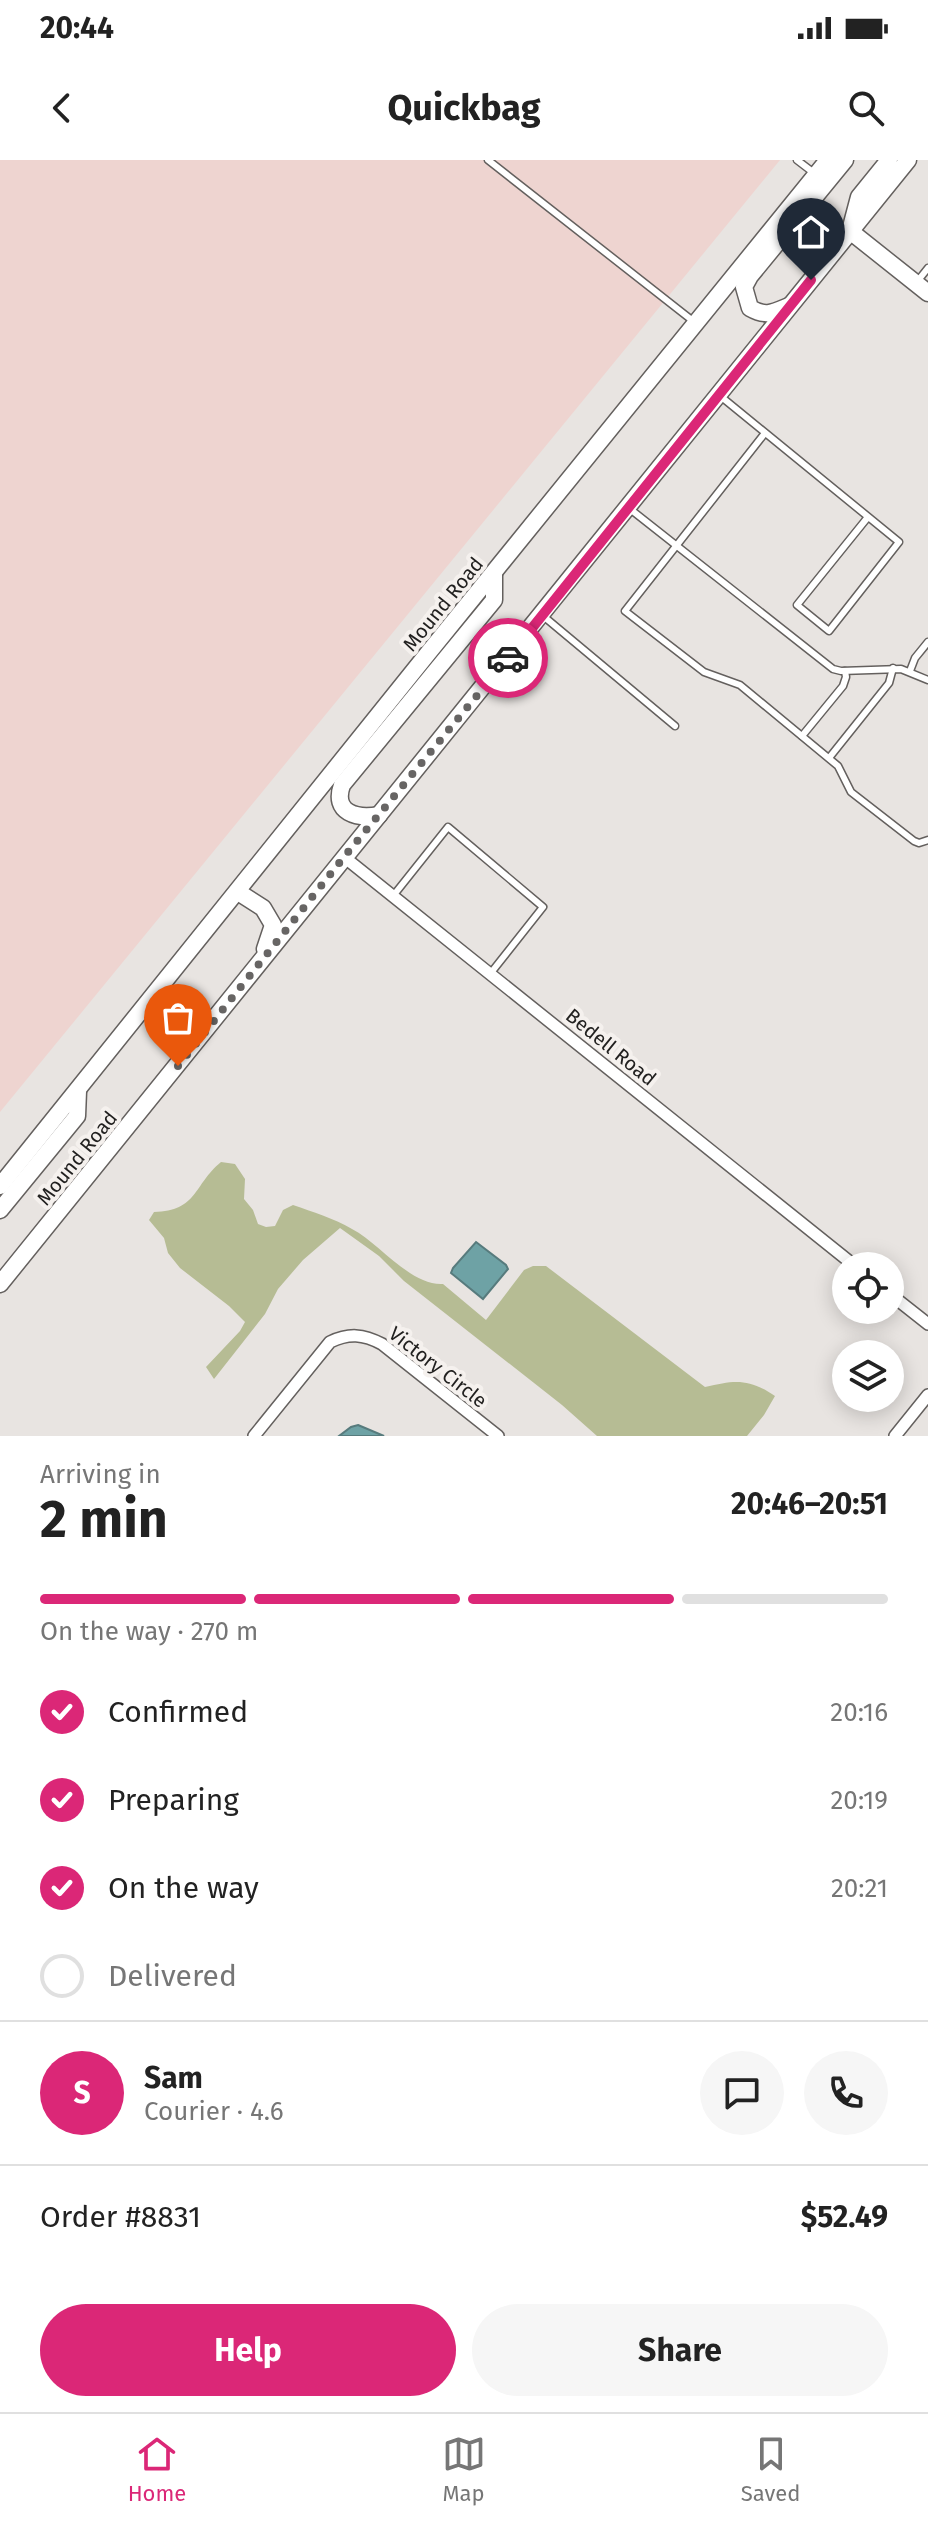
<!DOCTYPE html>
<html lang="en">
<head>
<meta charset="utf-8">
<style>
	:root { --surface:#fff; --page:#f6f6f6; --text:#222; --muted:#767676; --line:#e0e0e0; --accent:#db2777 }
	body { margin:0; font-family:"Fira Sans",sans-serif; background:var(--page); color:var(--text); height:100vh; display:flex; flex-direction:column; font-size:30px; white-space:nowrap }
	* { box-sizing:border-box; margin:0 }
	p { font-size:26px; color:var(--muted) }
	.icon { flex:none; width:44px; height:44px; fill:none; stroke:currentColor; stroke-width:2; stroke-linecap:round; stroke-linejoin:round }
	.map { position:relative; height:1276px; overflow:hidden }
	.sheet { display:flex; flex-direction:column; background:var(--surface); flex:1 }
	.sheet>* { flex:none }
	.controls { position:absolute; left:832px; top:1092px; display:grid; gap:16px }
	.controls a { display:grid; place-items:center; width:72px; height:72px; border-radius:50%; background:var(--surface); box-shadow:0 4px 20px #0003; font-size:40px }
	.pin { position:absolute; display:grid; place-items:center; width:68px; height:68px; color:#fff; margin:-82px -34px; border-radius:50% 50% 50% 0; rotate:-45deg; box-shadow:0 0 8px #0007 }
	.pin .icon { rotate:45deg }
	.courier { position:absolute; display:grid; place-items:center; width:80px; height:80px; margin:-40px; border:6px solid #db2777; border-radius:50%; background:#fff; color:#222; box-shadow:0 2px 10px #0007 }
	.head em { font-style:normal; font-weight:700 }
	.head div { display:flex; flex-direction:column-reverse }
	.head { display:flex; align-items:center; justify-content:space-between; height:136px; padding:0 40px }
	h1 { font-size:52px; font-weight:700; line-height:60px }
	.bar { display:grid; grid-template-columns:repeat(4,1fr); gap:12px 8px; align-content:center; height:96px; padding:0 40px }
	.bar i { height:10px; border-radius:6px; background:var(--line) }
	.bar .current { background:var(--accent) }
	.bar p { grid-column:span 4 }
	.line { display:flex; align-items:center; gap:20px; padding:0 40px; border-top:2px solid var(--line) }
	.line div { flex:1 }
	.round { display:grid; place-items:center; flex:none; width:84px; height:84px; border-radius:42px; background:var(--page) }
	ol { padding:0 40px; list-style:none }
	li { display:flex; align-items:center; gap:24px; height:88px }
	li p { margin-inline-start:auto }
	li .icon { padding:8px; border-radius:50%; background:var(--accent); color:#fff; stroke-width:4 }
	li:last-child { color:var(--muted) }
	li i { width:44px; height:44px; border:4px solid var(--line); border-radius:50% }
	.primary-button { display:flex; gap:16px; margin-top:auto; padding:16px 40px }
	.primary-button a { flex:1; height:92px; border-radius:48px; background:var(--accent); color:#fff; font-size:32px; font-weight:700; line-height:92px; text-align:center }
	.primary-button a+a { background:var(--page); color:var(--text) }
	.status { display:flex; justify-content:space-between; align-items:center; height:56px; padding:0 40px; background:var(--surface); direction:ltr }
	.status svg { height:22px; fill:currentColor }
	header { display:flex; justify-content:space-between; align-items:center; height:104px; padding:0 40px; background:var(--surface); font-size:36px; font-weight:700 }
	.menu { display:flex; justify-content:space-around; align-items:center; height:112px; border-top:2px solid var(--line); background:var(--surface); font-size:22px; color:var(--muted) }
	.menu a { display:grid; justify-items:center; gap:4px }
	.menu .current { color:var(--accent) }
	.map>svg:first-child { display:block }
	.industrial { fill:#eed4d0 }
	.forest { fill:#b6bc94 }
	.water { fill:#6ea2a5; stroke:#577b7d; stroke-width:2 }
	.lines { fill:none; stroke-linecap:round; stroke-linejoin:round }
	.lane-casing { stroke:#64605e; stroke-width:9 }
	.street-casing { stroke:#64605e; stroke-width:14 }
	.secondary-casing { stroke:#64605e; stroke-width:19 }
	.lane { stroke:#fff; stroke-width:6 }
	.street { stroke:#fff; stroke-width:11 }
	.secondary { stroke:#fff; stroke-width:16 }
	.done { stroke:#676564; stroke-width:8; stroke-dasharray:0 14.4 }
	.route { stroke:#db2777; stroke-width:10 }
	.labels { text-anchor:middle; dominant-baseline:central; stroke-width:8; stroke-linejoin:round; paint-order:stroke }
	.street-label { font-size:20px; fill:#222120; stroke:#f5f1ee }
</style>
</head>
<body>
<div class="status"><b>20:44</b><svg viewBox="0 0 49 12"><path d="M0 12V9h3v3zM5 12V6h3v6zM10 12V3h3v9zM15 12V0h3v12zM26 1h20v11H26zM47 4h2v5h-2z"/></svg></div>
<header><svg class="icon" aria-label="back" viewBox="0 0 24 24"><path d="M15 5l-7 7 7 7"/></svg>Quickbag<svg class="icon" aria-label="search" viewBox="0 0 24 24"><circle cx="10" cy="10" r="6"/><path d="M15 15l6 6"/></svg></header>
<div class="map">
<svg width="928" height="1276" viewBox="0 0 928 1276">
	<rect width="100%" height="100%" fill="#e8e4e1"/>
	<!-- industrial -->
	<path class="industrial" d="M0,0H780L0,952Z"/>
	<!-- forest -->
	<path class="forest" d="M221,1002L235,1004L245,1019L244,1039L253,1050L258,1064L266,1067L275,1066L283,1050L293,1045C313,1052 333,1058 352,1069C379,1083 411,1126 443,1124L486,1160L524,1110L533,1106H546L705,1227C735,1220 748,1218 775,1236L764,1255L747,1276H597L562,1245L404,1121L379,1096L340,1068L303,1100L278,1129L265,1154L214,1219L206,1207L240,1171L245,1162L229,1146L180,1108L168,1093L164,1078L149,1060L154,1052C198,1051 193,1025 221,1002Z"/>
	<!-- water -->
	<g class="water">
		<path d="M476,1082L506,1105L508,1109L483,1139L451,1113L453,1108Z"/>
		<path d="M358,1265L384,1276H339L351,1267Z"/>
	</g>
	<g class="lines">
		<!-- lane casing -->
		<g class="lane-casing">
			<g id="lane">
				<path d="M488,0L693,161"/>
				<path d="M797,0L814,13"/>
				<path d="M916,123L928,108"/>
				<path d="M719,235L899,382L829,471L797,445L868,357"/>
				<path d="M765,273L625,451L704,512L740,525L838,606L851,632L914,681L919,683L928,680"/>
				<path d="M630,349L833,509L841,511L901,509L928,520"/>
				<path d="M542,455L675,566"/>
				<path d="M910,511L915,498L928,482"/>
				<path d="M802,576L843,526L846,517L845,511"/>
				<path d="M829,598L889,523L893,508"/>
				<path d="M393,736L448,667L543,747L490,814"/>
			</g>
		</g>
		<!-- street casing -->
		<g class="street-casing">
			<g id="street">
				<path d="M344,697L855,1106"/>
				<path d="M890,1134L928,1164"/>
				<path d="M254,1276L330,1182C349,1173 363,1174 382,1184L498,1276"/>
				<path d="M895,1276L928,1235"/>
			</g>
		</g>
		<!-- secondary casing -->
		<g class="secondary-casing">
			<g id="secondary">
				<path d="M889,0L859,37L850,71L928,133"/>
				<path d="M789,146C772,153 766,157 750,148L744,127L750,116L845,0"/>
				<path d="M379,655C357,659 332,653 342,625L494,440V414"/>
				<path d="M238,732L263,748L273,765L265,789"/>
				<path d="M0,1026L429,492L828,0"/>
				<path d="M0,1050L77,956L78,931"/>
				<path d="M0,1124L908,0"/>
			</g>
		</g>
		<!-- lane -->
		<use href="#lane" class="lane"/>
		<!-- street -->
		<use href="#street" class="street"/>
		<!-- secondary -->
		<use href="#secondary" class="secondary"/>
	</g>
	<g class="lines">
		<!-- done -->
		<path class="done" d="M178,906L344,697L508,498"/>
		<!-- route -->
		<path class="route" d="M508,498L811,120"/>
	</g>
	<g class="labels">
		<!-- street labels -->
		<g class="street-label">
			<text transform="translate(443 444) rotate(-51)">Mound Road</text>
			<text transform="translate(611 887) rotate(39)">Bedell Road</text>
			<text transform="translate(77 998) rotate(-51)">Mound Road</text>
			<text transform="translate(438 1207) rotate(38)">Victory Circle</text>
		</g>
	</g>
</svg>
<div class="controls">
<a><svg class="icon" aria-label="locate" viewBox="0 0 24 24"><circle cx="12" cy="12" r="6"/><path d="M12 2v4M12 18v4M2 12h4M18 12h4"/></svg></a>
<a><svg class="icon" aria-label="layers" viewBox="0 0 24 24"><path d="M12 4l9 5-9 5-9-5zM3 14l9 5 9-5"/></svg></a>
</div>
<div class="pin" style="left:178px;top:906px;background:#ea580c"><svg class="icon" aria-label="bag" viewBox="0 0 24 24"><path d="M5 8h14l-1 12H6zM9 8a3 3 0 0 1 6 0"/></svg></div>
<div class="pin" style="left:811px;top:120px;background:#1f2937"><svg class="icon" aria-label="home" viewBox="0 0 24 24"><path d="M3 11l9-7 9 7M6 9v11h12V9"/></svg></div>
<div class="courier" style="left:508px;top:498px"><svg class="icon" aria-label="car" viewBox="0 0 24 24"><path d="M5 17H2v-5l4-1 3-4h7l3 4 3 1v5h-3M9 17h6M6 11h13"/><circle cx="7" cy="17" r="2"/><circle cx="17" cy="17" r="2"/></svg></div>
</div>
<section class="sheet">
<div class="head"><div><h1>2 min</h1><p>Arriving in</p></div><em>20:46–20:51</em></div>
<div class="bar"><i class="current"></i><i class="current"></i><i class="current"></i><i></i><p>On the way · 270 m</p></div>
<ol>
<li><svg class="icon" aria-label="check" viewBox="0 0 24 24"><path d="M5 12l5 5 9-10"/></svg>Confirmed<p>20:16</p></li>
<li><svg class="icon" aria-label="check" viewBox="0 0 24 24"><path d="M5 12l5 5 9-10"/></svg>Preparing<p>20:19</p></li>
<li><svg class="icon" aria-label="check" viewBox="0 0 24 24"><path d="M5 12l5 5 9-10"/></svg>On the way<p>20:21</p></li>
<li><i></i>Delivered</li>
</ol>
<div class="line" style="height:144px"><b class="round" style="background:var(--accent);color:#fff">S</b><div><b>Sam</b><p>Courier · 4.6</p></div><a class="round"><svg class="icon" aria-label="chat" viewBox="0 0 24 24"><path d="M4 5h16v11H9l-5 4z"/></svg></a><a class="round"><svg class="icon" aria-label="phone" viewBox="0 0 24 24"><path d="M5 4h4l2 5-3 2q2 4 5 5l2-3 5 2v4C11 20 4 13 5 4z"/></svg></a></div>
<div class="line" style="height:104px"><div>Order #8831</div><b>$52.49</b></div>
<div class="primary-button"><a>Help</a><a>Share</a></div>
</section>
<nav class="menu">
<a class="current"><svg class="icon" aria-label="home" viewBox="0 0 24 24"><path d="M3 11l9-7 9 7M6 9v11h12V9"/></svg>Home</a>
<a><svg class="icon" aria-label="map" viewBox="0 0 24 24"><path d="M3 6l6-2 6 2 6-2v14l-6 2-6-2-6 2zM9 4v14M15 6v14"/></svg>Map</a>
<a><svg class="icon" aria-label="saved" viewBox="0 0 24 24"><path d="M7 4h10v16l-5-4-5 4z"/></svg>Saved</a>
</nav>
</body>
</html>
